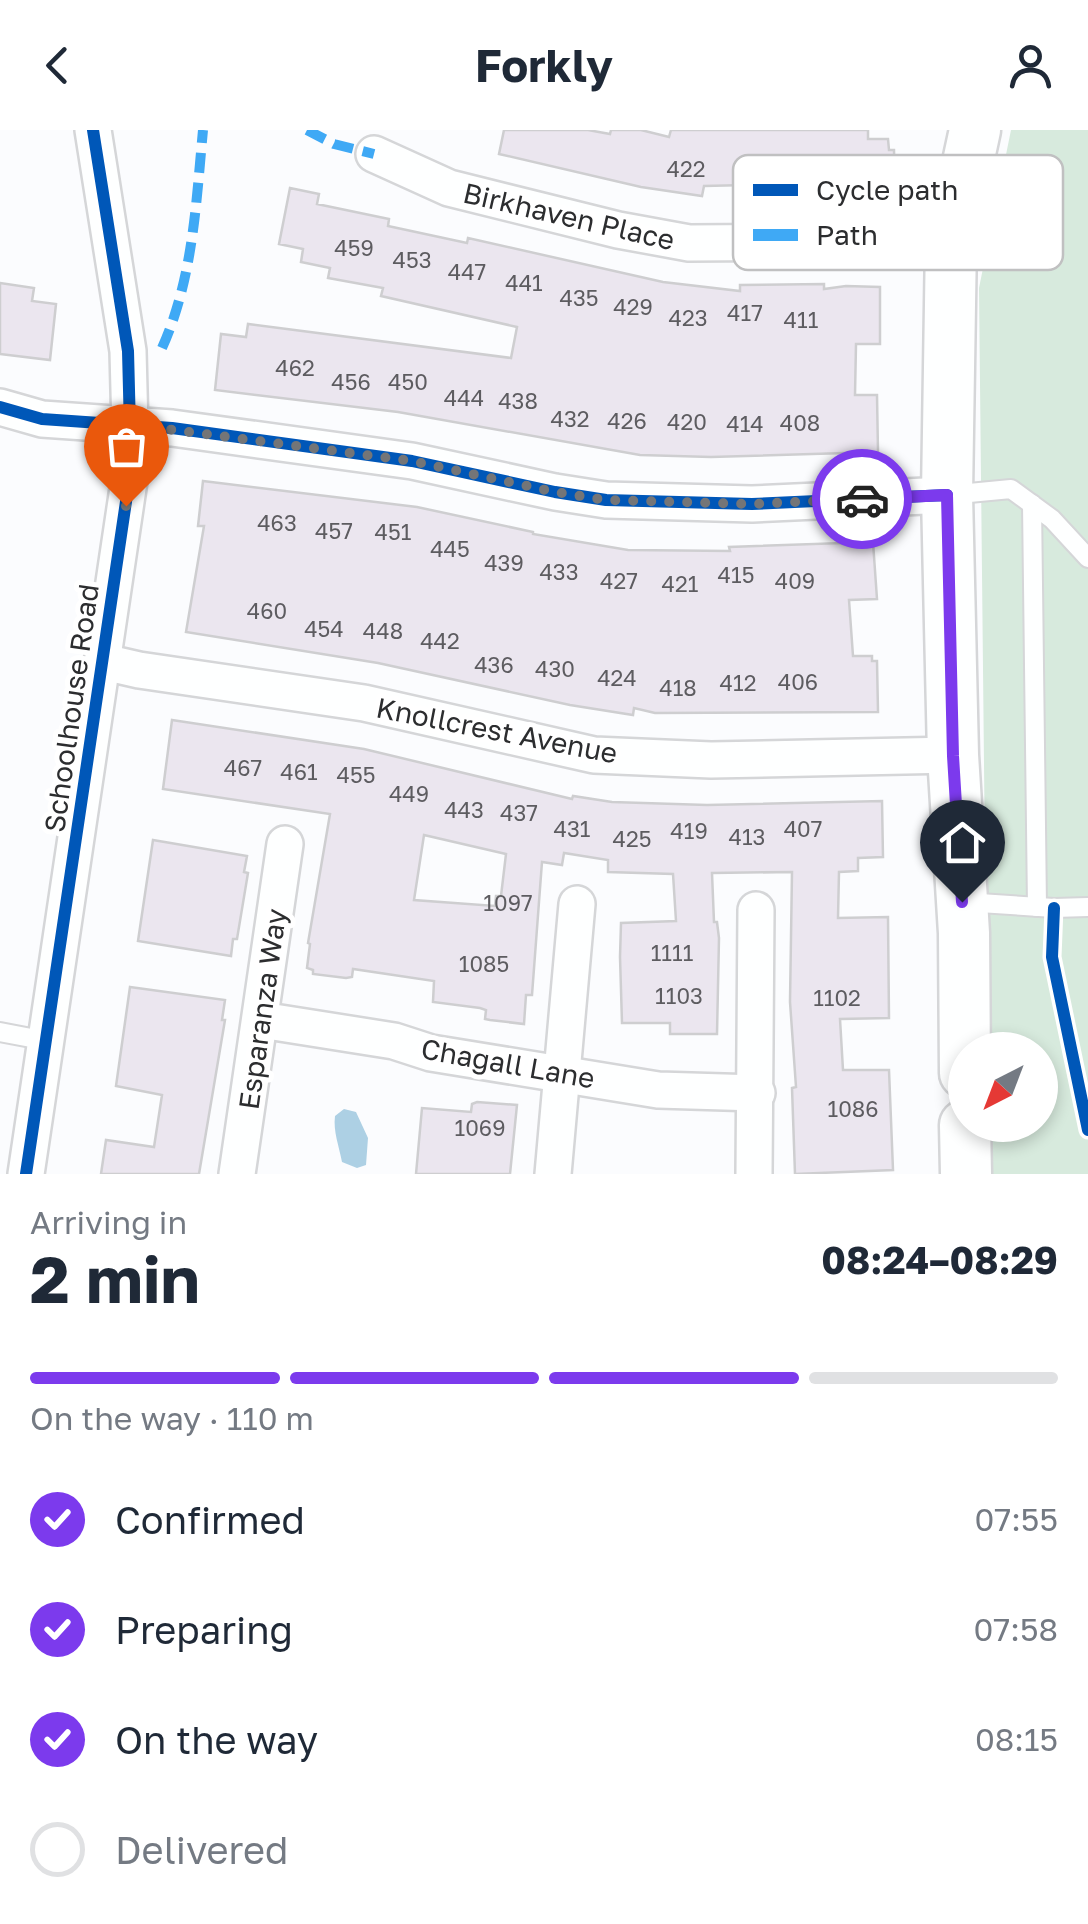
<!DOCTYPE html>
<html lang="en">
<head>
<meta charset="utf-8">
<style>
	:root { --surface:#fff; --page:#f2f2f3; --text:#1f2937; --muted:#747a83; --line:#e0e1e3; --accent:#7c3aed }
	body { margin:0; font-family:"Golos Text",sans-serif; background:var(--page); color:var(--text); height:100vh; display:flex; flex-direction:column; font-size:38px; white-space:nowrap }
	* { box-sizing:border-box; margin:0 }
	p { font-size:32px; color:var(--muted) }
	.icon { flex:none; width:55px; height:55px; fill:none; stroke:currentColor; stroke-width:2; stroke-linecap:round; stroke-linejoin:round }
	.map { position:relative; height:1044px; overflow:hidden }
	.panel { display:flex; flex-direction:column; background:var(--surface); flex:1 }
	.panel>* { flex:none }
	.needle { width:65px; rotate:222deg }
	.fabs { position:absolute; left:948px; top:902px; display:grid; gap:20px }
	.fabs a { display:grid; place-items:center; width:110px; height:110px; border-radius:50%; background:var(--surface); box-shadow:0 5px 15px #0003; font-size:50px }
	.pin { position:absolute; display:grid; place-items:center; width:85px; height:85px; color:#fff; margin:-102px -42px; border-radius:50% 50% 50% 0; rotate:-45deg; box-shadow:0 0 10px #0007 }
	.pin .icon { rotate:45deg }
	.courier { position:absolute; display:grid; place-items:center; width:100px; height:100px; margin:-50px; border:8px solid #7c3aed; border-radius:50%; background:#fff; color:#222; box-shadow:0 2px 12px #0007 }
	.head em { font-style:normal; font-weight:700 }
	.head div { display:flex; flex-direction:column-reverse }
	.head { display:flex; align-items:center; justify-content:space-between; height:170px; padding:0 30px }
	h1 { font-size:65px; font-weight:700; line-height:75px }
	.bar { display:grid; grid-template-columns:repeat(4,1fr); gap:15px 10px; align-content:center; height:120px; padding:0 30px }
	.bar i { height:12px; border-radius:8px; background:var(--line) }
	.bar .current { background:var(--accent) }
	.bar p { grid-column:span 4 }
	ol { padding:0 30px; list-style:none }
	li { display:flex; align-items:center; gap:30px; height:110px }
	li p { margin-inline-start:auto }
	li .icon { padding:10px; border-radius:50%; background:var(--accent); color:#fff; stroke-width:4 }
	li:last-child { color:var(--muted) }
	li i { width:55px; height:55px; border:5px solid var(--line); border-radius:50% }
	header { display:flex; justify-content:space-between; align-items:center; height:130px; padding:0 30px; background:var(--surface); font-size:45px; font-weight:700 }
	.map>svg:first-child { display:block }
	.green { fill:#d7eadd }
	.water { fill:#add0e4 }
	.building { fill:#ebe6ef; stroke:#ceced0; stroke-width:2.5; fill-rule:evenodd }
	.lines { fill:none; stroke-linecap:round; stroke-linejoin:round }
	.lane-casing { stroke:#d5d6d8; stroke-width:22 }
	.street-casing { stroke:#d5d6d8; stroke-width:40 }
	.secondary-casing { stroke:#d5d6d8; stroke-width:55 }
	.lane { stroke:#feffff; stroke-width:18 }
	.street { stroke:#feffff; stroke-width:35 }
	.secondary { stroke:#feffff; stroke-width:50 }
	.quiet { stroke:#3fa9f5; stroke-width:10; stroke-dasharray:20 10; stroke-linecap:butt }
	.cycleway-casing { stroke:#fff; stroke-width:19 }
	.cycleway { stroke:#0057b8; stroke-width:12 }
	.done { stroke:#747577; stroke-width:10; stroke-dasharray:0 18 }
	.route { stroke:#7c3aed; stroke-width:12 }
	.labels { text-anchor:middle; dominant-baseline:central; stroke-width:10; stroke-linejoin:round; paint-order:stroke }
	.number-label { font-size:22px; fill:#5d5c60 }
	.street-label { font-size:28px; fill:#2c2d2f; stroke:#fff }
	.key { fill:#fff; stroke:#c0c0c1; stroke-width:2.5 }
	.key-label { font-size:28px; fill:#2c2d2f }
</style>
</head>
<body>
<header><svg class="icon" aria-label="back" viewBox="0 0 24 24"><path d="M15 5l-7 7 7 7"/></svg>Forkly<svg class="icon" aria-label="person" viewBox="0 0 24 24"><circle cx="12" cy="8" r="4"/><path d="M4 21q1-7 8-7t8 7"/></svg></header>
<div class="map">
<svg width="1088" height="1044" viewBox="0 0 1088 1044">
	<rect width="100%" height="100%" fill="#fbfcfe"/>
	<!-- green -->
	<path class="green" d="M1011,0H1088V1044H988V995H1040V920H987L979,158Z"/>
	<!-- water -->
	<path class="water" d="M344,979L356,982L368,1008L366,1035L357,1038L342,1032C339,1016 333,1001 335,986Z"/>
	<!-- building -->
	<g class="building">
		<path d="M504,0H588L610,4L611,0H641L669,7L671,0H868V9H888L889,20H894L895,65L758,67L747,66V55L704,56L702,66L641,57L499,24Z"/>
		<path d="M290,58L319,64L317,74L389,89L388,96L467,113L468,108L663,152L740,161V155L824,154V159L846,156L880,157V214H856L855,265H877L878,322L711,327L640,325L398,282L215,260L221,204L246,207L248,194L511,228L517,197L381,166L383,158L328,148L330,138L301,132L303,119L279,114Z"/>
		<path d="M0,153L34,158L32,171L56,174L50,230L0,224Z"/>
		<path d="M203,351L417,377L533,402V404L628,420L730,421L729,417L873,412L877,469L849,470L853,526H872V531H877L878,582L655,583L634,578L633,585L570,575L378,533L186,502L204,396H198Z"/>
		<path d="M172,590L364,619L572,669L573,666L612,672L707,675L882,671L883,727L858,728V741L839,742L838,788L888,787L889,888L840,889L843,940H889L893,1040L795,1044L792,958L796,957L790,872L792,742L712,743L714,792H717L719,808L717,904H670V893H622L620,827L621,793L676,791L673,744L608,742V730L564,723L562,735L542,732L532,865H526L524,894L490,890L485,889L486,880L480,878L433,872L434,851L353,839L352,847L346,848L313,844V840L307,838L310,814L308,813L330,684L163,659ZM424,705L506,724L501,766H496L495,776L414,770Z"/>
		<path d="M153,710L247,726L244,742L248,743L237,809H233L231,826L138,811Z"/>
		<path d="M130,857L225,870L222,890H225L199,1044H101L106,1010L154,1017L162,965L116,956Z"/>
		<path d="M477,972L517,975L510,1044H416L422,978L471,982L472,974Z"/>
	</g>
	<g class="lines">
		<!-- lane casing -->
		<g class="lane-casing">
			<g id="lane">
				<path d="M948,365L1011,359L1052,389L1088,428"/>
				<path d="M1032,374L1037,777"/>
				<path d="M964,772L1054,778L1088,777"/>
				<path d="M0,902L47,911"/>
			</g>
		</g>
		<!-- street casing -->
		<g class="street-casing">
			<g id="street">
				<path d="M374,24L449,58L618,100L689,113L951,111"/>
				<path d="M0,277L42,289L172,298L412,331L555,362L606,370L752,374L947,365"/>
				<path d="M104,532L139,540L364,573L594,625L711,630L953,625"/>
				<path d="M261,890L394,911L431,923L658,960L757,963"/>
				<path d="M26,1044L131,338L128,221L93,0"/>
				<path d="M237,1044L285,714"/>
				<path d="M553,1044L577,774"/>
				<path d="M754,1044L756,780"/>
			</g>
		</g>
		<!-- secondary casing -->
		<g class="secondary-casing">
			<g id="secondary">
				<path d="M965,943L964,803L953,625L947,365L951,111L975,0"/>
				<path d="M965,995L966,1044"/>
			</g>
		</g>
		<!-- lane -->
		<use href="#lane" class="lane"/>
		<!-- street -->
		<use href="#street" class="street"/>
		<!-- secondary -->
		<use href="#secondary" class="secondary"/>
		<!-- quiet -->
		<g class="quiet">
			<path d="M307,0L334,14L374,24"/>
			<path d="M162,218C193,149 196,74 203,0"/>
		</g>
		<!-- cycleway casing -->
		<g class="cycleway-casing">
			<g id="cycleway">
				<path d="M0,277L42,289L172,298L412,331L555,362L606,370L752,374L947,365"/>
				<path d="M1054,778L1052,827L1088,1000"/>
				<path d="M26,1044L131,338L128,221L93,0"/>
			</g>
		</g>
		<!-- cycleway -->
		<use href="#cycleway" class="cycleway"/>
	</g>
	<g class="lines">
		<!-- done -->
		<path class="done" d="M126,376L131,338L128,294L412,331L555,362L606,370L752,374L862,369"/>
		<!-- route -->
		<path class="route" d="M862,369L947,365L953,626L962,772"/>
	</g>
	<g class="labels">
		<!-- number labels -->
		<g class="number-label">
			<text x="686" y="38">422</text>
			<text x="354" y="117">459</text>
			<text x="412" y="129">453</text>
			<text x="467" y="141">447</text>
			<text x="524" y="152">441</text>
			<text x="579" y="167">435</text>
			<text x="633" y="176">429</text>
			<text x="745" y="182">417</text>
			<text x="688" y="187">423</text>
			<text x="801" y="189">411</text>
			<text x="295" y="237">462</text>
			<text x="351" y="251">456</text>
			<text x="408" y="251">450</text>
			<text x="464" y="267">444</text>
			<text x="518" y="270">438</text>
			<text x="570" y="288">432</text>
			<text x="627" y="290">426</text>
			<text x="687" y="291">420</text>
			<text x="800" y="292">408</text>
			<text x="745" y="293">414</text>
			<text x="277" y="392">463</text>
			<text x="334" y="400">457</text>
			<text x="393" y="401">451</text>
			<text x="450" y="418">445</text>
			<text x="504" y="432">439</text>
			<text x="559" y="441">433</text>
			<text x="736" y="444">415</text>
			<text x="619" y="450">427</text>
			<text x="795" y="450">409</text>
			<text x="680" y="453">421</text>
			<text x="267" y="480">460</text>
			<text x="324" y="498">454</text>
			<text x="383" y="500">448</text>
			<text x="440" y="510">442</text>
			<text x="494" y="534">436</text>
			<text x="555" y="538">430</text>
			<text x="617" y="547">424</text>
			<text x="798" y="551">406</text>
			<text x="738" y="552">412</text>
			<text x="678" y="557">418</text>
			<text x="243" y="637">467</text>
			<text x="299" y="641">461</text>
			<text x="356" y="644">455</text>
			<text x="409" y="663">449</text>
			<text x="464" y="679">443</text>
			<text x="519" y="682">437</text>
			<text x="572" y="698">431</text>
			<text x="803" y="698">407</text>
			<text x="689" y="700">419</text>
			<text x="747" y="706">413</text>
			<text x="632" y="708">425</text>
			<text x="508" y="772">1097</text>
			<text x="672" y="822">1111</text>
			<text x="484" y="833">1085</text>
			<text x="679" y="865">1103</text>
			<text x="837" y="867">1102</text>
			<text x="853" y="978">1086</text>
			<text x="480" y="997">1069</text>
		</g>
		<!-- street labels -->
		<g class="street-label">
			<text transform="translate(569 86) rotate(13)">Birkhaven Place</text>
			<text transform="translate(71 578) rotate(-82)">Schoolhouse Road</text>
			<text transform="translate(497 600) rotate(11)">Knollcrest Avenue</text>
			<text transform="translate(262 879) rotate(-82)">Esparanza Way</text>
			<text transform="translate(508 933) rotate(10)">Chagall Lane</text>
		</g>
	</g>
	<!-- legend -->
	<rect x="733" y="25" width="330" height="115" rx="15" class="key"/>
	<rect x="753" y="54" width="45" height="12" fill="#0057b8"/>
	<rect x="753" y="99" width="45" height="12" fill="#3fa9f5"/>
	<g class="key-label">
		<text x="816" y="70">Cycle path</text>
		<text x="816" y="115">Path</text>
	</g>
</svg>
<div class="fabs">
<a><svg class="needle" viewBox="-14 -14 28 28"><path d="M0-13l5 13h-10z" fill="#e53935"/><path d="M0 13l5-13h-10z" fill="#747a83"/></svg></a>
</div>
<div class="pin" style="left:126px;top:376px;background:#ea580c"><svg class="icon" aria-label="bag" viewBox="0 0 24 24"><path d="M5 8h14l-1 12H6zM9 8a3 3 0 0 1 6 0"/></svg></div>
<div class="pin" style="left:962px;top:772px;background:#1f2937"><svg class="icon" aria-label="home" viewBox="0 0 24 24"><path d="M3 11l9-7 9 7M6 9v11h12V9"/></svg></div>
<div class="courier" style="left:862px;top:369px"><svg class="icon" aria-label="car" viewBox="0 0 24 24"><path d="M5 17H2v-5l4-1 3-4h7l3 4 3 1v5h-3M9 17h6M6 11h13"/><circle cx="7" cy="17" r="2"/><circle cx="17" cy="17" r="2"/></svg></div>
</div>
<section class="panel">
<div class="head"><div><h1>2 min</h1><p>Arriving in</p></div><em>08:24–08:29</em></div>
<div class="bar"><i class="current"></i><i class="current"></i><i class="current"></i><i></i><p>On the way · 110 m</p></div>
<ol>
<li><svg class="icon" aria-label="check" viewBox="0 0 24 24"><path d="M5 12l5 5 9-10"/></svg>Confirmed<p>07:55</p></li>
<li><svg class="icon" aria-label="check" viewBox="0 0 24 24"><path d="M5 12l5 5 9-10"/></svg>Preparing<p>07:58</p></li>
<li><svg class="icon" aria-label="check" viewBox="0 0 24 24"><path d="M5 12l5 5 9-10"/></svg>On the way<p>08:15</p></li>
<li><i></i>Delivered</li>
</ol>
</section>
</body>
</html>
